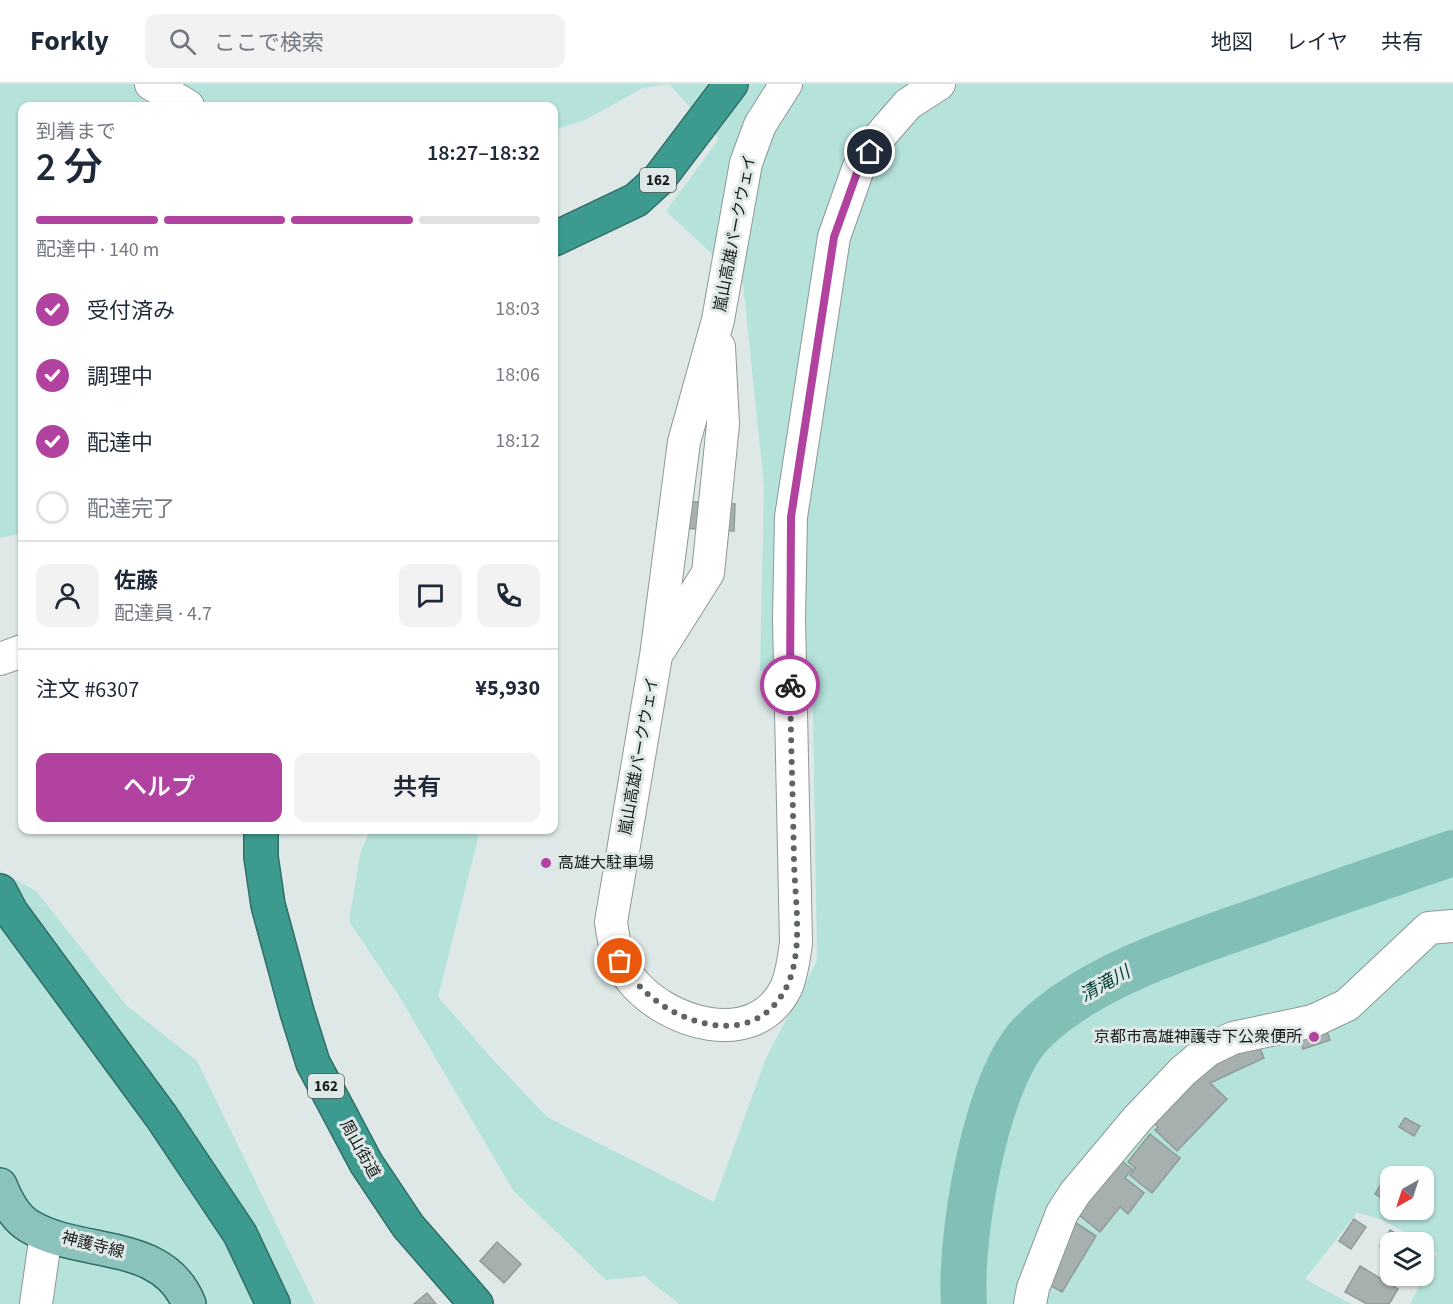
<!DOCTYPE html>
<html lang="ja">
<head>
<meta charset="utf-8">
<style>
	:root { --surface:#fff; --page:#f2f2f3; --text:#1f2937; --muted:#747a83; --line:#e0e1e3; --accent:#b142a0 }
	body { margin:0; font-family:"Source Sans 3","Noto Sans JP",sans-serif; background:var(--page); color:var(--text); height:100vh; display:flex; flex-direction:column; font-size:22px; white-space:nowrap }
	* { box-sizing:border-box; margin:0 }
	p { font-size:20px; color:var(--muted) }
	.icon { flex:none; width:33px; height:33px; fill:none; stroke:currentColor; stroke-width:2; stroke-linecap:round; stroke-linejoin:round }
	.map { position:relative; flex:1; overflow:hidden }
	.panel { position:absolute; left:18px; top:18px; width:540px; height:732px; display:flex; flex-direction:column; background:var(--surface); border-radius:12px; box-shadow:0 2px 4px #0004 }
	.panel>* { flex:none }
	.needle { width:39px; rotate:219deg }
	.buttons { position:absolute; left:1380px; top:1082px; display:grid; gap:12px }
	.buttons a { display:grid; place-items:center; width:54px; height:54px; border-radius:12px; background:var(--surface); box-shadow:0 2px 4px #0004; font-size:30px }
	.pin { position:absolute; display:grid; place-items:center; width:51px; height:51px; color:#fff; margin:-26px; border:3px solid #fff; border-radius:50%; box-shadow:0 2px 6px #0007 }
	.courier { position:absolute; display:grid; place-items:center; width:60px; height:60px; margin:-30px; border:4px solid #b142a0; border-radius:50%; background:#fff; color:#222; box-shadow:0 2px 8px #0007 }
	.head em { font-style:normal; font-weight:600 }
	.head div { display:flex; flex-direction:column-reverse }
	.head { display:flex; align-items:center; justify-content:space-between; height:102px; padding:0 18px }
	h1 { font-size:39px; font-weight:600; line-height:45px }
	.bar { display:grid; grid-template-columns:repeat(4,1fr); gap:9px 6px; align-content:center; height:72px; padding:0 18px }
	.bar i { height:8px; border-radius:4px; background:var(--line) }
	.bar .on { background:var(--accent) }
	.bar p { grid-column:span 4 }
	.line { display:flex; align-items:center; gap:15px; padding:0 18px; border-top:2px solid var(--line) }
	.line div { flex:1 }
	.round { display:grid; place-items:center; flex:none; width:63px; height:63px; border-radius:12px; background:var(--page) }
	ol { padding:0 18px; list-style:none }
	li { display:flex; align-items:center; gap:18px; height:66px }
	li p { margin-inline-start:auto }
	li .icon { padding:6px; border-radius:50%; background:var(--accent); color:#fff; stroke-width:4 }
	li:last-child { color:var(--muted) }
	li i { width:33px; height:33px; border:3px solid var(--line); border-radius:50% }
	.primary-button { display:flex; gap:12px; margin-top:auto; padding:12px 18px }
	.primary-button a { flex:1; height:69px; border-radius:12px; background:var(--accent); color:#fff; font-size:24px; font-weight:600; line-height:69px; text-align:center }
	.primary-button a+a { background:var(--page); color:var(--text) }
	header { display:flex; align-items:center; gap:36px; box-sizing:border-box; height:84px; padding:0 30px; background:var(--surface); border-bottom:2px solid var(--line) }
	header strong { font-size:28px }
	nav { display:flex; gap:33px; margin-inline-start:auto; font-size:21px }
	.search { width:420px; height:54px; background:var(--page); display:flex; align-items:center; gap:15px; box-sizing:border-box; padding:0 21px; border-radius:12px; color:var(--muted); font-size:22px }
	.map>svg:first-child { display:block }
	.green { fill:#b5e2db; fill-rule:evenodd }
	.lines { fill:none; stroke-linecap:round; stroke-linejoin:round }
	.river { stroke:#82c0b7; stroke-width:46 }
	.building { fill:#a6b0af; stroke:#909a99; stroke-width:1.5 }
	.minor-casing { stroke:#8e9896; stroke-width:34 }
	.major-casing { stroke:#306e66; stroke-width:36 }
	.highway-casing { stroke:#306e66; stroke-width:36 }
	.minor { stroke:#fff; stroke-width:32 }
	.major { stroke:#8bc2bc; stroke-width:33 }
	.highway { stroke:#3d9a8f; stroke-width:33 }
	.done { stroke:#5d6462; stroke-width:6; stroke-dasharray:0 10.8 }
	.route { stroke:#b142a0; stroke-width:8 }
	.poi-dot { fill:#b142a0; stroke:#dee9e7; stroke-width:2 }
	.labels { text-anchor:middle; dominant-baseline:central; stroke-width:6; stroke-linejoin:round; paint-order:stroke }
	.shield { fill:#dee9e7; stroke:#535a58; stroke-width:1.5 }
	.shield-label { font-size:15px; font-weight:bold; fill:#181c1b }
	.street-label { font-size:16px; fill:#181c1b; stroke:#dee9e7 }
	.poi-label { font-size:16px; fill:#181c1b; stroke:#dee9e7; text-anchor:start }
	.water-label { font-size:18px; font-style:italic; fill:#023e38; stroke:#dee9e7 }
</style>
</head>
<body>
<header>
<strong>Forkly</strong>
<div class="search"><svg class="icon" aria-label="search" viewBox="0 0 24 24"><circle cx="10" cy="10" r="6"/><path d="M15 15l6 6"/></svg>ここで検索</div>
<nav><a>地図</a><a>レイヤ</a><a>共有</a></nav>
</header>
<div class="map">
<svg width="1453" height="1220" viewBox="0 0 1453 1220">
	<rect width="100%" height="100%" fill="#dee9e7"/>
	<!-- green -->
	<g class="green">
		<path d="M0,0H1453V1220H1410L1437,1169C1413,1154 1388,1134 1357,1129L1305,1195L1351,1220H679L644,1192L606,1196L513,1106L401,915L349,837L360,770L370,746H480L438,913L495,978L547,1033L714,1118L766,974L817,877L813,624L760,586L764,402L743,199L666,127L719,55L669,0L643,4L585,36L554,46V22H22V449L0,454ZM1390,1092H1424V1125H1390Z"/>
		<path d="M0,787L36,807L126,921L197,977L315,1220H0Z"/>
	</g>
	<g class="lines">
		<!-- river -->
		<path class="river" d="M964,1220C959,1155 985,1000 1030,951C1085,893 1186,862 1260,836C1324,813 1388,791 1453,769"/>
	</g>
	<!-- building -->
	<g class="building">
		<path d="M662,416L735,420L734,447L661,443Z"/>
		<path d="M1325,941L1330,956L1303,965L1299,950Z"/>
		<path d="M1257,958L1264,974L1210,999L1227,1015L1177,1067L1155,1046L1158,1043L1149,1034L1196,985Z"/>
		<path d="M1405,1034L1420,1042L1414,1052L1399,1043Z"/>
		<path d="M1150,1050L1180,1074L1152,1109L1130,1091L1135,1084L1128,1078Z"/>
		<path d="M1117,1073L1132,1085L1125,1094L1144,1109L1128,1130L1120,1123L1100,1148L1074,1127Z"/>
		<path d="M1385,1094L1390,1097V1119L1375,1110Z"/>
		<path d="M1070,1135L1096,1152L1062,1208L1043,1197Z"/>
		<path d="M1354,1135L1366,1143L1351,1165L1339,1157Z"/>
		<path d="M1390,1146L1410,1158H1390V1169L1380,1162Z"/>
		<path d="M497,1158L521,1180L504,1199L480,1177Z"/>
		<path d="M1360,1182L1398,1205L1389,1220H1367L1345,1208Z"/>
		<path d="M427,1209L436,1220H414Z"/>
	</g>
	<g class="lines">
		<!-- minor casing -->
		<g class="minor-casing">
			<g id="minor">
				<path d="M151,0L188,22"/>
				<path d="M786,0L760,41L746,79L718,236L684,358L656,572L611,838C614,859 617,878 630,894C665,940 755,967 786,904C792,891 794,873 796,859L789,535L791,433L834,153L858,85L881,51L908,20L939,0"/>
				<path d="M660,565L708,489L723,340L719,263"/>
				<path d="M0,575L22,567"/>
				<path d="M36,1220L46,1150"/>
				<path d="M1030,1220L1033,1204L1062,1129L1075,1109L1138,1034L1183,987L1208,966L1233,954L1313,937L1347,921L1429,844L1453,842"/>
			</g>
		</g>
		<!-- major casing -->
		<g class="major-casing">
			<path id="major" d="M0,1101C6,1116 14,1133 29,1142C79,1173 163,1154 189,1220"/>
		</g>
		<!-- highway casing -->
		<g class="highway-casing">
			<g id="highway">
				<path d="M554,155L636,116L659,95L731,0"/>
				<path d="M261,746V773L268,821L297,928L313,979L366,1079L408,1142L476,1220"/>
				<path d="M0,807L11,828L161,1032L240,1150L273,1220"/>
			</g>
		</g>
		<!-- minor -->
		<use href="#minor" class="minor"/>
		<!-- major -->
		<use href="#major" class="major"/>
		<!-- highway -->
		<use href="#highway" class="highway"/>
	</g>
	<g class="lines">
		<!-- done -->
		<path class="done" d="M620,877C641,911 674,935 714,941C746,945 771,933 786,904C804,869 795,817 794,778C793,719 791,660 790,601"/>
		<!-- route -->
		<path class="route" d="M790,601L791,433L834,153L858,86L870,68"/>
	</g>
	<!-- markers -->
	<g class="poi-dot">
		<circle cx="546" cy="779" r="6"/>
		<circle cx="1314" cy="953" r="6"/>
	</g>
	<g class="labels">
		<!-- shield labels -->
		<g class="shield">
			<rect x="640" y="84" width="36" height="24" rx="4.5"/>
			<rect x="308" y="990" width="36" height="24" rx="4.5"/>
		</g>
		<g class="shield-label">
			<text x="658" y="96">162</text>
			<text x="326" y="1002">162</text>
		</g>
		<!-- street labels -->
		<g class="street-label">
			<text transform="translate(735 149) rotate(-79)">嵐山高雄パークウェイ</text>
			<text transform="translate(639 672) rotate(-80)">嵐山高雄パークウェイ</text>
			<text transform="translate(360 1065) rotate(61)">周山街道</text>
			<text transform="translate(93 1161) rotate(14)">神護寺線</text>
		</g>
		<!-- poi labels -->
		<g class="poi-label">
			<text x="558" y="779">高雄大駐車場</text>
			<text x="1302" y="953" text-anchor="end">京都市高雄神護寺下公衆便所</text>
		</g>
		<!-- water labels -->
		<g class="water-label">
			<text transform="translate(1105 900) rotate(-29)">清滝川</text>
		</g>
	</g>
</svg>
<div class="buttons">
<a><svg class="needle" viewBox="-14 -14 28 28"><path d="M0-13l5 13h-10z" fill="#e53935"/><path d="M0 13l5-13h-10z" fill="#747a83"/></svg></a>
<a><svg class="icon" aria-label="layers" viewBox="0 0 24 24"><path d="M12 4l9 5-9 5-9-5zM3 14l9 5 9-5"/></svg></a>
</div>
<div class="pin" style="left:620px;top:877px;background:#ea580c"><svg class="icon" aria-label="bag" viewBox="0 0 24 24"><path d="M5 8h14l-1 12H6zM9 8a3 3 0 0 1 6 0"/></svg></div>
<div class="pin" style="left:870px;top:68px;background:#1f2937"><svg class="icon" aria-label="home" viewBox="0 0 24 24"><path d="M3 11l9-7 9 7M6 9v11h12V9"/></svg></div>
<div class="courier" style="left:790px;top:601px"><svg class="icon" aria-label="bike" viewBox="0 0 24 24"><circle cx="6" cy="16" r="4"/><circle cx="18" cy="16" r="4"/><path d="M6 16l4-8h5l3 8M10 8l3 8H6M13 5h3"/></svg></div>
<section class="panel">
<div class="head"><div><h1>2 分</h1><p>到着まで</p></div><em>18:27–18:32</em></div>
<div class="bar"><i class="on"></i><i class="on"></i><i class="on"></i><i></i><p>配達中 · 140 m</p></div>
<ol>
<li><svg class="icon" aria-label="check" viewBox="0 0 24 24"><path d="M5 12l5 5 9-10"/></svg>受付済み<p>18:03</p></li>
<li><svg class="icon" aria-label="check" viewBox="0 0 24 24"><path d="M5 12l5 5 9-10"/></svg>調理中<p>18:06</p></li>
<li><svg class="icon" aria-label="check" viewBox="0 0 24 24"><path d="M5 12l5 5 9-10"/></svg>配達中<p>18:12</p></li>
<li><i></i>配達完了</li>
</ol>
<div class="line" style="height:108px"><a class="round"><svg class="icon" aria-label="person" viewBox="0 0 24 24"><circle cx="12" cy="8" r="4"/><path d="M4 21q1-7 8-7t8 7"/></svg></a><div><b>佐藤</b><p>配達員 · 4.7</p></div><a class="round"><svg class="icon" aria-label="chat" viewBox="0 0 24 24"><path d="M4 5h16v11H9l-5 4z"/></svg></a><a class="round"><svg class="icon" aria-label="phone" viewBox="0 0 24 24"><path d="M5 4h4l2 5-3 2q2 4 5 5l2-3 5 2v4C11 20 4 13 5 4z"/></svg></a></div>
<div class="line" style="height:78px"><div>注文 #6307</div><b>¥5,930</b></div>
<div class="primary-button"><a>ヘルプ</a><a>共有</a></div>
</section>
</div>
</body>
</html>
